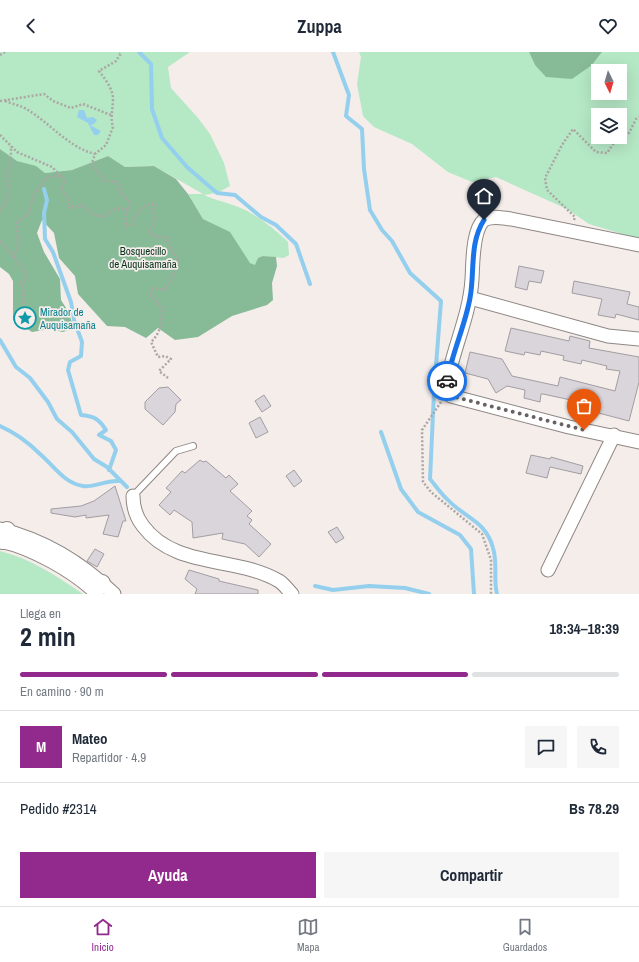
<!DOCTYPE html>
<html lang="es">
<head>
<meta charset="utf-8">
<style>
	:root { --surface:#fff; --page:#f6f6f7; --text:#1f2937; --muted:#747a83; --line:#e0e1e3; --accent:#92298d }
	body { margin:0; font-family:"Archivo Narrow",sans-serif; background:var(--page); color:var(--text); height:100vh; display:flex; flex-direction:column; font-size:15px; white-space:nowrap }
	* { box-sizing:border-box; margin:0 }
	p { font-size:13px; color:var(--muted) }
	.icon { flex:none; width:22px; height:22px; fill:none; stroke:currentColor; stroke-width:2; stroke-linecap:round; stroke-linejoin:round }
	.map { position:relative; height:542px; overflow:hidden }
	.details { display:flex; flex-direction:column; background:var(--surface); flex:1 }
	.details>* { flex:none }
	.needle { width:26px; rotate:175deg }
	.fabs { position:absolute; left:591px; top:12px; display:grid; gap:8px }
	.fabs a { display:grid; place-items:center; width:36px; height:36px; border-radius:0px; background:var(--surface); box-shadow:0 4px 16px #0002; font-size:20px }
	.pin { position:absolute; display:grid; place-items:center; width:34px; height:34px; color:#fff; margin:-41px -17px; border-radius:50% 50% 50% 0; rotate:-45deg; box-shadow:0 0 4px #0007 }
	.pin .icon { rotate:45deg }
	.courier { position:absolute; display:grid; place-items:center; width:40px; height:40px; margin:-20px; border:3px solid #1a73e8; border-radius:50%; background:#fff; color:#222; box-shadow:0 1px 5px #0007 }
	.summary em { font-style:normal; font-weight:700 }
	.summary div { display:flex; flex-direction:column-reverse }
	.summary { display:flex; align-items:center; justify-content:space-between; height:68px; padding:0 20px }
	h1 { font-size:26px; font-weight:700; line-height:30px }
	.bar { display:grid; grid-template-columns:repeat(4,1fr); gap:6px 4px; align-content:center; height:48px; padding:0 20px }
	.bar i { height:5px; border-radius:3px; background:var(--line) }
	.bar .selected { background:var(--accent) }
	.bar p { grid-column:span 4 }
	.line { display:flex; align-items:center; gap:10px; padding:0 20px; border-top:1px solid var(--line) }
	.line div { flex:1 }
	.round { display:grid; place-items:center; flex:none; width:42px; height:42px; border-radius:0px; background:var(--page) }
	.cta { display:flex; gap:8px; margin-top:auto; padding:8px 20px }
	.cta a { flex:1; height:46px; border-radius:0px; background:var(--accent); color:#fff; font-size:16px; font-weight:700; line-height:46px; text-align:center }
	.cta a+a { background:var(--page); color:var(--text) }
	header { display:flex; justify-content:space-between; align-items:center; height:52px; padding:0 20px; background:var(--surface); font-size:18px; font-weight:700 }
	.menu { display:flex; justify-content:space-around; align-items:center; height:56px; border-top:1px solid var(--line); background:var(--surface); font-size:11px; color:var(--muted) }
	.menu a { display:grid; justify-items:center; gap:2px }
	.menu .selected { color:var(--accent) }
	.map>svg:first-child { display:block }
	.green { fill:#b5e8c5; fill-rule:evenodd }
	.forest { fill:#87bb98 }
	.water { fill:#94d0ee }
	.lines { fill:none; stroke-linecap:round; stroke-linejoin:round }
	.stream { stroke:#94d0ee; stroke-width:4 }
	.building { fill:#d9d5db; stroke:#a19da2 }
	.service-casing { stroke:#8e8784; stroke-width:8 }
	.minor-casing { stroke:#8e8784; stroke-width:15 }
	.tertiary-casing { stroke:#8e8784; stroke-width:18 }
	.path { stroke:#aca6a4; stroke-width:2.5; stroke-dasharray:2 2; stroke-linecap:butt }
	.service { stroke:#fff; stroke-width:6 }
	.minor { stroke:#fff; stroke-width:13 }
	.tertiary { stroke:#fff; stroke-width:16 }
	.done { stroke:#686362; stroke-width:4; stroke-dasharray:0 7.2 }
	.route { stroke:#1a73e8; stroke-width:5 }
	.labels { text-anchor:middle; dominant-baseline:central; stroke-width:3.5; stroke-linejoin:round; paint-order:stroke }
	.park-label { font-size:11px; fill:#08331c; stroke:#f4edea }
	.culture-label { font-size:11px; fill:#0d838f; stroke:#f4edea; text-anchor:start }
</style>
</head>
<body>
<header><svg class="icon" aria-label="back" viewBox="0 0 24 24"><path d="M15 5l-7 7 7 7"/></svg>Zuppa<svg class="icon" aria-label="heart" viewBox="0 0 24 24"><path d="M12 20l-8-8c-3-5 5-10 8-4 3-6 11-1 8 4z"/></svg></header>
<div class="map">
<svg width="639" height="542" viewBox="0 0 639 542">
	<rect width="100%" height="100%" fill="#f4edea"/>
	<!-- green -->
	<g class="green">
		<path d="M0,0H190L168,15L171,36L198,66L210,82L224,111L230,134L217,141L204,143C217,149 230,151 243,157C258,164 276,178 288,190L289,203L284,206L263,204L256,214L250,211L226,179L203,167L188,142H203L154,114L125,115L108,104L72,118L45,121C36,114 28,113 19,110C12,107 6,101 0,97Z"/>
		<path d="M359,0H529L535,13H592L602,0H639V187L589,172L567,157L496,125L472,130L448,120L412,92L374,75L363,64L357,32L361,5ZM598,19H620V41H598ZM598,63H620V85H598Z"/>
		<path d="M0,499C32,507 56,524 83,542H0Z"/>
	</g>
	<!-- forest -->
	<g class="forest">
		<path d="M529,0H602L592,13L572,27L546,25L535,13Z"/>
		<path d="M0,97L17,109L36,114L45,121L72,118L108,104L125,115L154,114L176,127L188,142L203,167L230,180L250,211L255,213L258,206L263,204L276,205L277,214L272,231L273,248L267,253L232,264L198,285L175,288L158,276L146,286L125,275L107,274L78,242L75,224L59,206L54,181L42,168L37,181L44,200L60,227L61,248L68,259L74,276L63,280L50,277L32,280L13,268V229L9,222L0,215Z"/>
	</g>
	<!-- water -->
	<path class="water" d="M79,58H84L87,66L93,65L97,68L94,72L90,73L101,79L98,83H94L88,71L77,65Z"/>
	<g class="lines">
		<!-- stream -->
		<g class="stream">
			<path d="M139,0L151,12L152,57L162,86L187,115L217,141L235,143L261,165L276,173L296,192L310,232"/>
			<path d="M333,0L349,43L346,64L362,77L364,117L370,158L382,178L392,189L410,221L441,249L434,340L430,427C436,434 441,442 448,448C465,466 486,469 493,496C498,512 493,527 497,542"/>
			<path d="M44,137L47,148L44,161L45,187L53,200L71,250L74,268L82,290L81,304L70,310L68,318L81,363C94,364 99,367 106,378L99,383L111,389L116,398L109,418"/>
			<path d="M0,288L16,315L30,326L48,350L57,367L72,380L94,407L107,415L127,435"/>
			<path d="M0,374C14,380 29,391 40,402C54,414 64,431 83,434C94,436 105,428 119,429"/>
			<path d="M381,380L401,437L418,460L460,483L471,497L474,542"/>
			<path d="M315,534L333,538L369,534L405,536L429,542"/>
		</g>
	</g>
	<!-- building -->
	<g class="building">
		<path d="M519,214L544,219L541,231L529,229L527,238L515,235Z"/>
		<path d="M574,229L630,240L627,252L639,255V268L616,262L615,266L598,263L602,247L572,241Z"/>
		<path d="M511,276L569,289L570,284L590,289L589,296L639,305V330L629,369L591,359L593,350L572,344L571,348L543,342H541L540,350L524,346L525,338L507,334L496,341L488,327L465,321L470,300L502,307L512,324L558,334L560,325L615,339L620,319L606,317L607,314L582,308L581,312L563,308L564,304L541,299L540,303L525,300L524,303L505,299Z"/>
		<path d="M168,335L181,348L176,352L175,360L163,373L145,357V350L159,336Z"/>
		<path d="M264,343L271,354L262,360L255,349Z"/>
		<path d="M260,365L268,380L256,386L249,371Z"/>
		<path d="M531,403L550,407L551,405L583,414L581,422L550,415L547,426L526,421Z"/>
		<path d="M200,408L203,410L206,409L226,426L229,423L238,432L230,439L252,459L247,464L252,468L249,472L271,492L259,505L245,492L222,487L223,481L193,486L192,470L174,458L170,463L159,453L171,440L166,436L182,419L185,421Z"/>
		<path d="M294,418L302,429L294,435L286,424Z"/>
		<path d="M115,434L126,469H123L118,485L103,482L109,463L86,466V463L75,465L51,461V457L81,454L94,449Z"/>
		<path d="M337,475L344,486L336,491L328,480Z"/>
		<path d="M95,497L104,502L97,515L87,509Z"/>
		<path d="M189,518L219,527V529L258,538V542H195L197,537L185,527Z"/>
	</g>
	<g class="lines">
		<!-- service casing -->
		<g class="service-casing">
			<path id="service" d="M133,444L176,399L193,394"/>
		</g>
		<!-- minor casing -->
		<g class="minor-casing">
			<g id="minor">
				<path d="M639,193L511,167C502,166 492,163 484,168C472,178 473,213 472,227C470,263 453,296 447,331L451,344L569,375L639,390"/>
				<path d="M470,246L608,284L639,287"/>
				<path d="M133,444C133,456 136,465 143,474C175,517 237,504 279,529C284,532 288,538 292,542"/>
				<path d="M0,477C44,488 82,511 114,542"/>
				<path d="M0,489C31,495 75,520 97,542"/>
				<path d="M548,518L614,383"/>
			</g>
		</g>
		<!-- tertiary casing -->
		<g class="tertiary-casing">
			<g id="tertiary">
				<path d="M3,489L7,478"/>
				<path d="M95,539L102,531"/>
			</g>
		</g>
		<!-- path -->
		<g class="path">
			<path d="M0,3L5,0"/>
			<path d="M0,49L44,42L53,49L71,56L83,52L111,63"/>
			<path d="M5,49C13,52 22,54 28,58C51,72 68,95 95,102"/>
			<path d="M0,83L17,100L52,115L61,124"/>
			<path d="M620,83L629,81L636,67L639,65"/>
			<path d="M127,158L126,174L131,173C139,162 137,154 154,151L153,158L155,165L149,181L156,185H167L168,192L178,207C176,217 170,227 166,238L152,236L151,244L162,255C162,269 161,281 151,290L158,305L165,304L171,307L159,319L168,326"/>
			<path d="M0,159L6,151V146L9,138L6,124L11,111V94"/>
			<path d="M574,168L575,165L547,138L545,126L562,93L573,77L596,100L607,101L618,85"/>
			<path d="M0,189L14,205L20,188L17,183V170L29,162C30,147 38,137 47,125L61,124L65,129L61,136L69,149V156L81,153L94,163L103,165L117,156L127,158L131,154L129,149L121,142L117,130L104,129L92,111L95,102L106,93L113,75C110,65 113,57 113,47C113,37 105,27 99,19L116,9L121,1L120,0"/>
			<path d="M14,205L22,215L27,226L21,231C27,246 21,253 25,266"/>
			<path d="M441,350L422,378L423,430L431,440L482,482L491,508V542"/>
		</g>
		<!-- service -->
		<use href="#service" class="service"/>
		<!-- minor -->
		<use href="#minor" class="minor"/>
		<!-- tertiary -->
		<use href="#tertiary" class="tertiary"/>
	</g>
	<g class="lines">
		<!-- done -->
		<path class="done" d="M447,329L451,344L584,378"/>
		<!-- route -->
		<path class="route" d="M447,329C452,301 465,274 470,246C475,220 469,191 484,168"/>
	</g>
	<!-- icons -->
	<defs>
		<g id="sight-ring" transform="scale(1.15)"><circle r="9.5" fill="#f4edea" stroke="#0f9aa8" stroke-width="1.5"/><path d="M0-6L1.8-2.2L6-1.7L2.9 1.2L3.7 5.4L0 3.3L-3.7 5.4L-2.9 1.2L-6-1.7L-1.8-2.2Z" fill="#0f9aa8"/></g>
	</defs>
	<g fill-rule="evenodd">
		<use href="#sight-ring" x="25" y="266"/>
	</g>
	<g class="labels">
		<!-- park labels -->
		<g class="park-label">
			<text x="143" y="199">Bosquecillo<tspan x="143" dy="13">de Auquisamaña</tspan></text>
		</g>
		<!-- culture labels -->
		<g class="culture-label">
			<text x="40" y="260">Mirador de<tspan x="40" dy="13">Auquisamaña</tspan></text>
		</g>
	</g>
</svg>
<div class="fabs">
<a><svg class="needle" viewBox="-14 -14 28 28"><path d="M0-13l5 13h-10z" fill="#e53935"/><path d="M0 13l5-13h-10z" fill="#747a83"/></svg></a>
<a><svg class="icon" aria-label="layers" viewBox="0 0 24 24"><path d="M12 4l9 5-9 5-9-5zM3 14l9 5 9-5"/></svg></a>
</div>
<div class="pin" style="left:584px;top:378px;background:#ea580c"><svg class="icon" aria-label="bag" viewBox="0 0 24 24"><path d="M5 8h14l-1 12H6zM9 8a3 3 0 0 1 6 0"/></svg></div>
<div class="pin" style="left:484px;top:168px;background:#1f2937"><svg class="icon" aria-label="home" viewBox="0 0 24 24"><path d="M3 11l9-7 9 7M6 9v11h12V9"/></svg></div>
<div class="courier" style="left:447px;top:329px"><svg class="icon" aria-label="car" viewBox="0 0 24 24"><path d="M5 17H2v-5l4-1 3-4h7l3 4 3 1v5h-3M9 17h6M6 11h13"/><circle cx="7" cy="17" r="2"/><circle cx="17" cy="17" r="2"/></svg></div>
</div>
<section class="details">
<div class="summary"><div><h1>2 min</h1><p>Llega en</p></div><em>18:34–18:39</em></div>
<div class="bar"><i class="selected"></i><i class="selected"></i><i class="selected"></i><i></i><p>En camino · 90 m</p></div>
<div class="line" style="height:72px"><b class="round" style="background:var(--accent);color:#fff">M</b><div><b>Mateo</b><p>Repartidor · 4.9</p></div><a class="round"><svg class="icon" aria-label="chat" viewBox="0 0 24 24"><path d="M4 5h16v11H9l-5 4z"/></svg></a><a class="round"><svg class="icon" aria-label="phone" viewBox="0 0 24 24"><path d="M5 4h4l2 5-3 2q2 4 5 5l2-3 5 2v4C11 20 4 13 5 4z"/></svg></a></div>
<div class="line" style="height:52px"><div>Pedido #2314</div><b>Bs 78.29</b></div>
<div class="cta"><a>Ayuda</a><a>Compartir</a></div>
</section>
<nav class="menu">
<a class="selected"><svg class="icon" aria-label="home" viewBox="0 0 24 24"><path d="M3 11l9-7 9 7M6 9v11h12V9"/></svg>Inicio</a>
<a><svg class="icon" aria-label="map" viewBox="0 0 24 24"><path d="M3 6l6-2 6 2 6-2v14l-6 2-6-2-6 2zM9 4v14M15 6v14"/></svg>Mapa</a>
<a><svg class="icon" aria-label="saved" viewBox="0 0 24 24"><path d="M7 4h10v16l-5-4-5 4z"/></svg>Guardados</a>
</nav>
</body>
</html>
